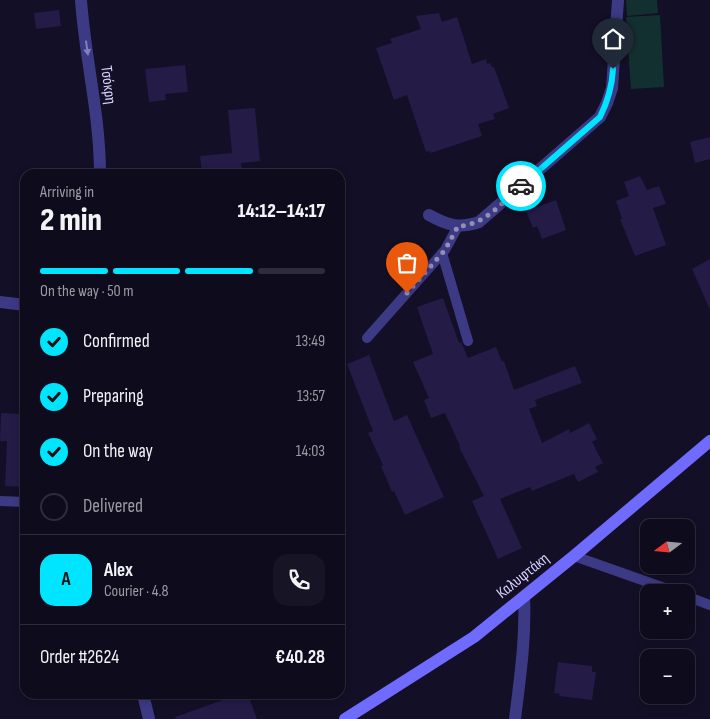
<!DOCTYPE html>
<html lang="en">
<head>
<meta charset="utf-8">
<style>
	:root { --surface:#0e0b1c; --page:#171425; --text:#f1f3f6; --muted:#9b9ba3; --line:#2e2b3b; --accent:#00e5ff }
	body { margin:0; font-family:"Sofia Sans Condensed",sans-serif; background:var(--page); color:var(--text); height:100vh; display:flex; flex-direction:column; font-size:19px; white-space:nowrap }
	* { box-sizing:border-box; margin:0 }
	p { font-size:16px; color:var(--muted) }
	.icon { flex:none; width:28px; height:28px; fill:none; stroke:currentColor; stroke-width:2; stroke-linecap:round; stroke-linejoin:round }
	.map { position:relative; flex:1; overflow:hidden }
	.side { position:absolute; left:20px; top:169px; width:325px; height:530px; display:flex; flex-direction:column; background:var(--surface); border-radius:15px; box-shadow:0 2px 8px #0003,0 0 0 1px var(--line) }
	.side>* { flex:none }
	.needle { width:32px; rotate:254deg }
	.buttons { position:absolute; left:640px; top:519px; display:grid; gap:10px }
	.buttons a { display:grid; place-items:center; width:55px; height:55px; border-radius:10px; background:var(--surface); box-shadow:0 2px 8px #0003,0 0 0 1px var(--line); font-size:25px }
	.pin { position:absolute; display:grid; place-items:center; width:42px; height:42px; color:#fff; margin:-51px -21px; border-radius:50% 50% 50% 0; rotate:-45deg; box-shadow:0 0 5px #0007 }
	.pin .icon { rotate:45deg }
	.courier { position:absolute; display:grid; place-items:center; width:50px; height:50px; margin:-25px; border:4px solid #00e5ff; border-radius:50%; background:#fff; color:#222; box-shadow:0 1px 6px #0007 }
	.headline em { font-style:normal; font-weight:800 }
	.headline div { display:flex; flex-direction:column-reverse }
	.headline { display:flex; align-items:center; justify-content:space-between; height:85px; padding:0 20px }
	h1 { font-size:32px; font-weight:800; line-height:38px }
	.bar { display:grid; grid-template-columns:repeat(4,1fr); gap:8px 5px; align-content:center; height:60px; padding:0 20px }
	.bar i { height:6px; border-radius:4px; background:var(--line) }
	.bar .selected { background:var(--accent) }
	.bar p { grid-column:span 4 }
	.line { display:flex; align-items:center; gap:12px; padding:0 20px; border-top:1px solid var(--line) }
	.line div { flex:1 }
	.round { display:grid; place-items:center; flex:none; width:52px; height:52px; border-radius:15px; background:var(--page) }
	ol { padding:0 20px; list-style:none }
	li { display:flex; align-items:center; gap:15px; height:55px }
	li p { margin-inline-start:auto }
	li .icon { padding:5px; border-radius:50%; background:var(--accent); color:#111; stroke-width:4 }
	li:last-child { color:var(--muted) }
	li i { width:28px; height:28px; border:2px solid var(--line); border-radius:50% }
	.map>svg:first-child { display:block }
	.green { fill:#12302f }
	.building { fill:#241b47 }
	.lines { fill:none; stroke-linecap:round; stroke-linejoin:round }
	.service { stroke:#3d3a85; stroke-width:10 }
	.minor { stroke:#3d3a85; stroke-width:12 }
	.secondary { stroke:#6f6bff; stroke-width:12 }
	.oneway { fill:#837fbc }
	.done { stroke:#948fb3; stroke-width:5; stroke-dasharray:0 9 }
	.route { stroke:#00e5ff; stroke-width:6 }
	.labels { text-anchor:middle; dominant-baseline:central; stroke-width:4.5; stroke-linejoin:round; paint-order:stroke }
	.street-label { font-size:16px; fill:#d9d4ff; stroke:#130f26 }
</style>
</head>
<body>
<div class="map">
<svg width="710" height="719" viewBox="0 0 710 719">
	<rect width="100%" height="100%" fill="#130f26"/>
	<!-- green -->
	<g class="green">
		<path d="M626,0H657L658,13L627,16Z"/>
		<path d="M660,15L664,87L631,89L626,17Z"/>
	</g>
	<!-- building -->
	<g class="building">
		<path d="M59,10L61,26L36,29L34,13Z"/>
		<path d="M439,13L442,22L457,17L472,64L486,59L487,64L490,63L492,67H494L509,108L493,114L495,119L478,124L482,136L431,153L430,151L426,152L407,95L394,100L376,48L392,43L390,39L421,29L416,16Z"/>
		<path d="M185,65L188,92L165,94L166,100L149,102L145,69Z"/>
		<path d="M255,108L260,161L241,163L242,170L202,174L200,156L232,153L228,110Z"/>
		<path d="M710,137V159L695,163L690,142Z"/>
		<path d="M640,176L647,190L659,186L666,204L653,208L666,245L635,256L620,219H622L616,201L629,196L624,182Z"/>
		<path d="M556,200L566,230L542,239L537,226L533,228L526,211Z"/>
		<path d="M710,259V310L692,269Z"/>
		<path d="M443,298L459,343L461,342L463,346L468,358L496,347L502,362L504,361L514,390L575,366L582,383L535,400L537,406L529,409L542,443L569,429L570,433L589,423L597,439L592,442L603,463L595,467L598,472L578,482L574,474L532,491L530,487L500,499L522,548L498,559L472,501L484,496L459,447L460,446L445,413L431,418L424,400L429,398L413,362L433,354L417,307Z"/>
		<path d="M369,355L394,421L407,415L444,497L405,515L394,491L392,492L381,466L383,465L368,433L373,431L347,364Z"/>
		<path d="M1,413L25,414V487L5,486L7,441H0Z"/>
		<path d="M558,662L592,666V672H596L592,700L559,696L560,694L554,693Z"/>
		<path d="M240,694H248L257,719H176L175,717Z"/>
	</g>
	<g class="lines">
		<!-- service -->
		<g class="service">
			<path d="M442,253L468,341"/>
			<path d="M367,338L445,250L458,226"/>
			<path d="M0,501L25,502"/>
			<path d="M574,556L676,592"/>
			<path d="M686,596L710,605"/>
		</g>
		<!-- minor -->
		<g class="minor">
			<path d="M81,0C85,58 100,115 100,174"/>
			<path d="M429,215C447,225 459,229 479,222L600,117L607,103L612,88L618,0"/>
			<path d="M0,302L25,305"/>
			<path d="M143,694L149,719"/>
			<path d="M515,719C520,678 526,638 524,597"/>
		</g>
		<!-- secondary -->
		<path class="secondary" d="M345,719L474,637L574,556L710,441"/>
	</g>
	<!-- one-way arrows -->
	<defs><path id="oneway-solid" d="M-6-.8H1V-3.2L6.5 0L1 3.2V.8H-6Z" transform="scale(1.25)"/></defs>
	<use class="oneway" href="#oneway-solid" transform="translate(87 48) rotate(82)"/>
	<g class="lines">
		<!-- done -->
		<path class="done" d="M407,293L445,250L458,226C484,226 502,202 521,186"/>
		<!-- route -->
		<path class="route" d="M521,186L600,117C608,101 612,87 613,69"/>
	</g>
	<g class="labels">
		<!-- street labels -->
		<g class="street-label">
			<text transform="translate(108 85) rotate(83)">Τσόκρη</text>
			<text transform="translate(523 576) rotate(-39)">Καλυφτάκη</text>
		</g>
	</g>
</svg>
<div class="buttons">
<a><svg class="needle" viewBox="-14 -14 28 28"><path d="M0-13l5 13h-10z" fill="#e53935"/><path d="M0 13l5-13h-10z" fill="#9b9ba3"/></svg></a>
<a>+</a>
<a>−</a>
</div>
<div class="pin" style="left:407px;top:293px;background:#ea580c"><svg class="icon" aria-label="bag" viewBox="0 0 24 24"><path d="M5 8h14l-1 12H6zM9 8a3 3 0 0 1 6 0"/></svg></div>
<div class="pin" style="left:613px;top:69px;background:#1f2937"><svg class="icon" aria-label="home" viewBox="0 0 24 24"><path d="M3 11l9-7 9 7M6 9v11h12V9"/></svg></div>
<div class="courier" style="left:521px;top:186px"><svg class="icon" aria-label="car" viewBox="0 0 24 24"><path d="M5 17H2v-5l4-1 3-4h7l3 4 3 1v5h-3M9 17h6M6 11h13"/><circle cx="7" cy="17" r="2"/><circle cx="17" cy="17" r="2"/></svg></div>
<section class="side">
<div class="headline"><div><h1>2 min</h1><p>Arriving in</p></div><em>14:12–14:17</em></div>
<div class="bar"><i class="selected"></i><i class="selected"></i><i class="selected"></i><i></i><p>On the way · 50 m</p></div>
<ol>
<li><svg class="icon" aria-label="check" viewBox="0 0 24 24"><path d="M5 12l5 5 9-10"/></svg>Confirmed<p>13:49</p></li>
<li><svg class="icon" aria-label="check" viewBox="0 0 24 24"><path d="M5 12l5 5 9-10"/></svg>Preparing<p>13:57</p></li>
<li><svg class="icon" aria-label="check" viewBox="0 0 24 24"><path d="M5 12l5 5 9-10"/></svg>On the way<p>14:03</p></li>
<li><i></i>Delivered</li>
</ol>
<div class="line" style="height:90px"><b class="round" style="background:var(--accent);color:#111">A</b><div><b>Alex</b><p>Courier · 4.8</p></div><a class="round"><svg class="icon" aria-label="phone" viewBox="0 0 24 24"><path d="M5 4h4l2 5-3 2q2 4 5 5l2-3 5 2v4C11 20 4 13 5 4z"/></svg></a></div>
<div class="line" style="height:65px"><div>Order #2624</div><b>€40.28</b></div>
</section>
</div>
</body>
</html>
